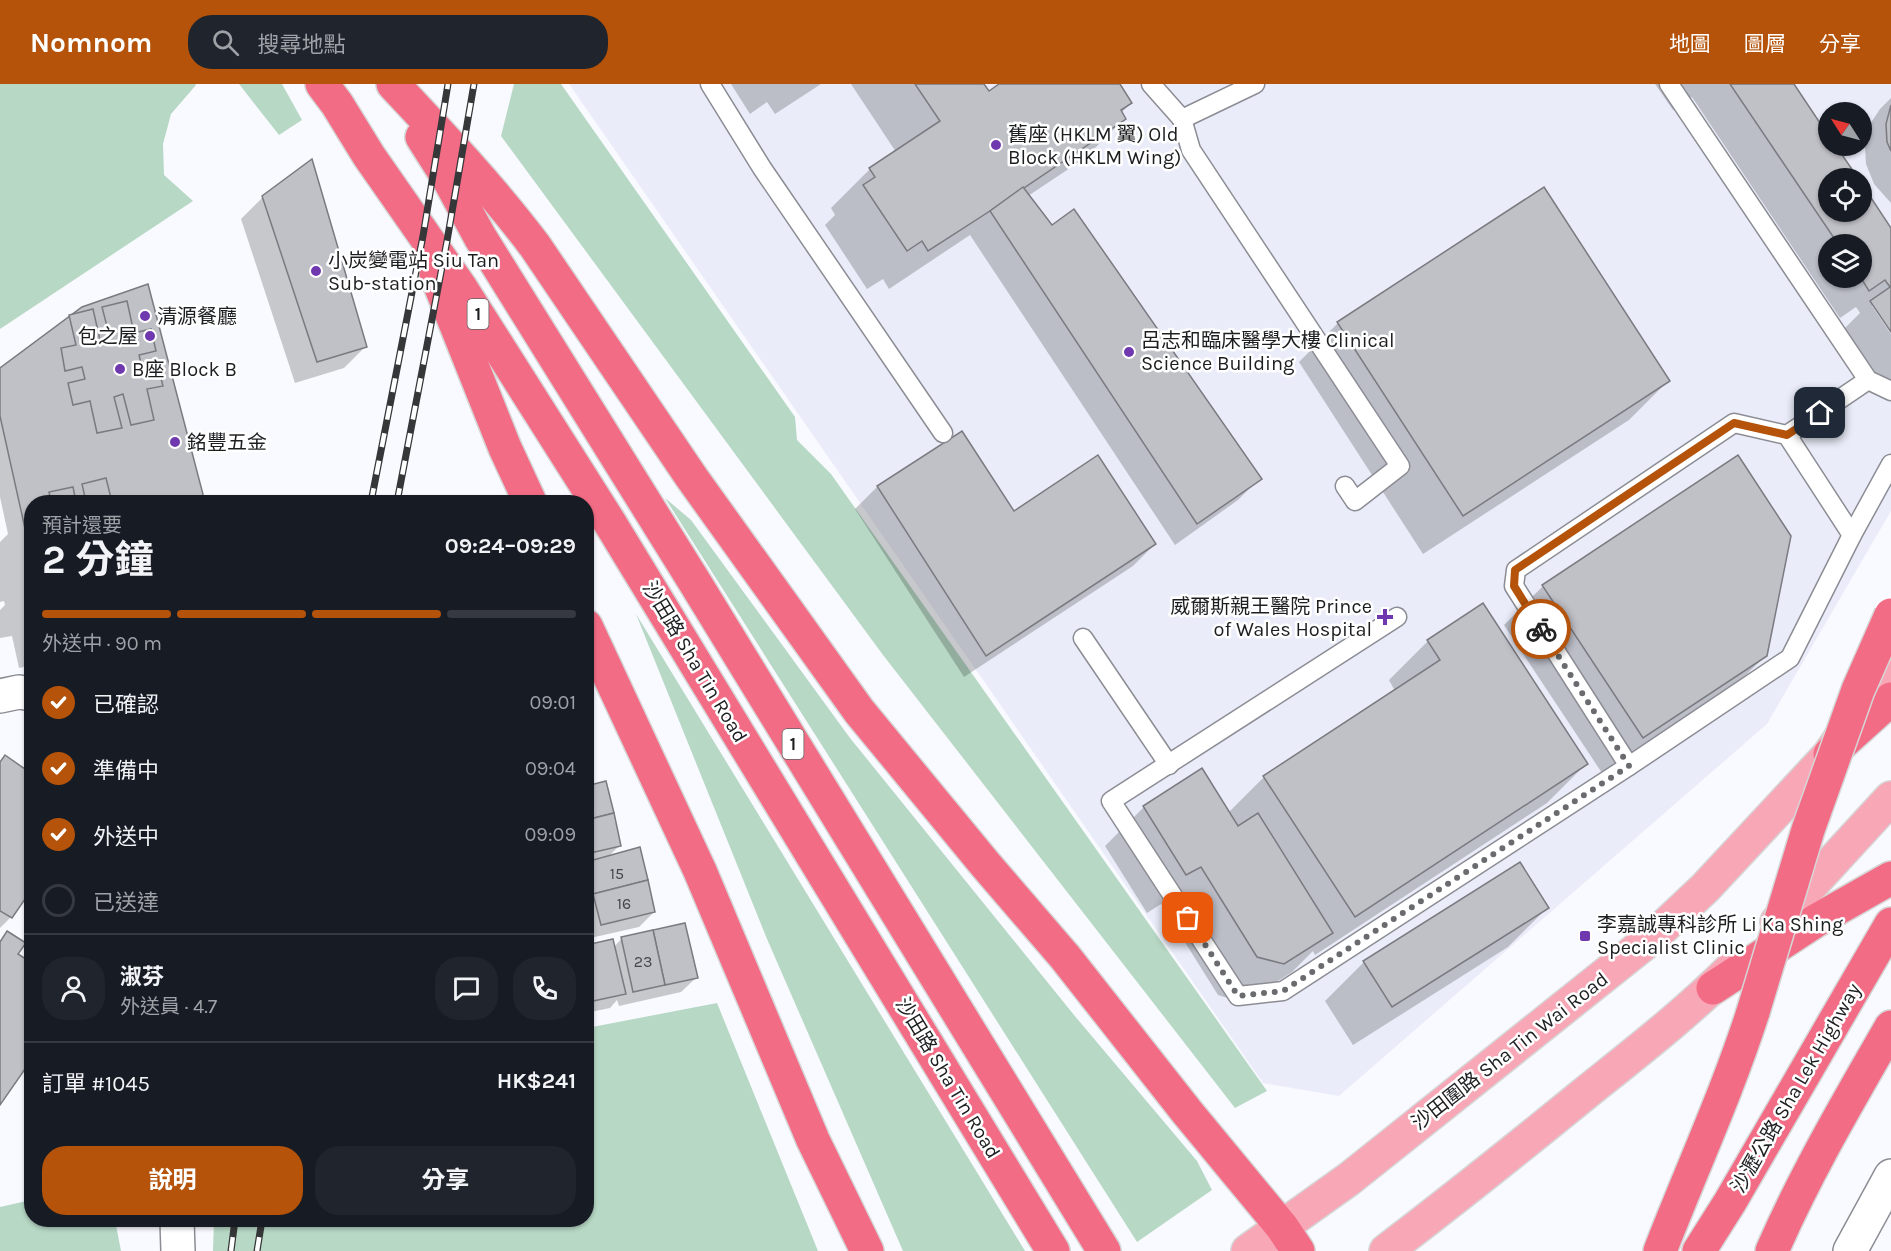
<!DOCTYPE html>
<html lang="zh-TW">
<head>
<meta charset="utf-8">
<style>
	:root { --surface:#171b24; --page:#20242c; --text:#f1f3f6; --muted:#9ea1a6; --line:#363941; --accent:#b45309 }
	body { margin:0; font-family:Karla,"Noto Sans TC",sans-serif; background:var(--page); color:var(--text); height:100vh; display:flex; flex-direction:column; font-size:22px; white-space:nowrap }
	* { box-sizing:border-box; margin:0 }
	p { font-size:20px; color:var(--muted) }
	.icon { flex:none; width:33px; height:33px; fill:none; stroke:currentColor; stroke-width:2; stroke-linecap:round; stroke-linejoin:round }
	.map { position:relative; flex:1; overflow:hidden }
	.details { position:absolute; left:24px; top:411px; width:570px; height:732px; display:flex; flex-direction:column; background:var(--surface); border-radius:24px; box-shadow:0 2px 4px #0004 }
	.details>* { flex:none }
	.needle { width:39px; rotate:306deg }
	.fabs { position:absolute; left:1818px; top:18px; display:grid; gap:12px }
	.fabs a { display:grid; place-items:center; width:54px; height:54px; border-radius:50%; background:var(--surface); box-shadow:0 2px 4px #0004; font-size:30px }
	.pin { position:absolute; display:grid; place-items:center; width:51px; height:51px; color:#fff; margin:-26px; border-radius:12px; box-shadow:0 3px 9px #0006 }
	.courier { position:absolute; display:grid; place-items:center; width:60px; height:60px; margin:-30px; border:4px solid #b45309; border-radius:50%; background:#fff; color:#222; box-shadow:0 2px 8px #0007 }
	.overview em { font-style:normal; font-weight:700 }
	.overview div { display:flex; flex-direction:column-reverse }
	.overview { display:flex; align-items:center; justify-content:space-between; height:102px; padding:0 18px }
	h1 { font-size:39px; font-weight:700; line-height:45px }
	.bar { display:grid; grid-template-columns:repeat(4,1fr); gap:9px 6px; align-content:center; height:72px; padding:0 18px }
	.bar i { height:8px; border-radius:4px; background:var(--line) }
	.bar .on { background:var(--accent) }
	.bar p { grid-column:span 4 }
	.line { display:flex; align-items:center; gap:15px; padding:0 18px; border-top:2px solid var(--line) }
	.line div { flex:1 }
	.round { display:grid; place-items:center; flex:none; width:63px; height:63px; border-radius:24px; background:var(--page) }
	ol { padding:0 18px; list-style:none }
	li { display:flex; align-items:center; gap:18px; height:66px }
	li p { margin-inline-start:auto }
	li .icon { padding:6px; border-radius:50%; background:var(--accent); color:#fff; stroke-width:4 }
	li:last-child { color:var(--muted) }
	li i { width:33px; height:33px; border:3px solid var(--line); border-radius:50% }
	.cta { display:flex; gap:12px; margin-top:auto; padding:12px 18px }
	.cta a { flex:1; height:69px; border-radius:24px; background:var(--accent); color:#fff; font-size:24px; font-weight:700; line-height:69px; text-align:center }
	.cta a+a { background:var(--page); color:var(--text) }
	header { display:flex; align-items:center; gap:36px; box-sizing:border-box; height:84px; padding:0 30px; background:var(--accent); color:#fff }
	header strong { font-size:28px }
	nav { display:flex; gap:33px; margin-inline-start:auto; font-size:21px }
	.search { width:420px; height:54px; background:var(--page); display:flex; align-items:center; gap:15px; box-sizing:border-box; padding:0 21px; border-radius:24px; color:var(--muted); font-size:22px }
	.map>svg:first-child { display:block }
	.built { fill:#eaedf9; fill-rule:evenodd }
	.green { fill:#b7d8c5 }
	.shadow { fill:#0003; fill-rule:evenodd }
	.building { fill:#c0c0c7; stroke:#7a7a81; stroke-width:1.5 }
	.lines { fill:none; stroke-linecap:round; stroke-linejoin:round }
	.service-casing { stroke:#8c8d94; stroke-width:21 }
	.minor-casing { stroke:#8c8d94; stroke-width:36 }
	.tertiary-casing { stroke:#8c8d94; stroke-width:36 }
	.primary-casing { stroke:#d6d6d7; stroke-width:36 }
	.motorway-casing { stroke:#d6d6d7; stroke-width:36 }
	.service { stroke:#fff; stroke-width:18 }
	.minor { stroke:#fff; stroke-width:33 }
	.tertiary { stroke:#fff; stroke-width:33 }
	.primary { stroke:#f8a7b6; stroke-width:33 }
	.motorway { stroke:#f36c85; stroke-width:33 }
	.rail-casing { stroke:#363739; stroke-width:7 }
	.rail { stroke:#fff; stroke-width:4.5; stroke-dasharray:14; stroke-linecap:butt }
	.motorway-bridge-casing { stroke:#d6d6d7; stroke-width:36; stroke-linecap:butt }
	.motorway-bridge { stroke:#f36c85; stroke-width:33 }
	.done { stroke:#6a6b6e; stroke-width:6; stroke-dasharray:0 10.8 }
	.route { stroke:#b45309; stroke-width:8 }
	.poi-dot { fill:#7038af; stroke:#fff; stroke-width:2 }
	.labels { text-anchor:middle; dominant-baseline:central; stroke-width:5; stroke-linejoin:round; paint-order:stroke }
	.number-label { font-size:16px; fill:#46464a }
	.shield { fill:#fff; stroke:#616263; stroke-width:1.5 }
	.shield-label { font-size:18px; font-weight:bold; fill:#1d1e20 }
	.poi-label { font-size:20px; fill:#1d1e20; stroke:#fff; text-anchor:start }
	.street-label { font-size:20px; fill:#1d1e20; stroke:#fff }
</style>
</head>
<body>
<header>
<strong>Nomnom</strong>
<div class="search"><svg class="icon" aria-label="search" viewBox="0 0 24 24"><circle cx="10" cy="10" r="6"/><path d="M15 15l6 6"/></svg>搜尋地點</div>
<nav><a>地圖</a><a>圖層</a><a>分享</a></nav>
</header>
<div class="map">
<svg width="1891" height="1167" viewBox="0 0 1891 1167">
	<rect width="100%" height="100%" fill="#f9faff"/>
	<!-- built -->
	<path class="built" d="M569,0H1891V427L1767,640L1339,1012L1263,999ZM1828,28H1862V62H1828ZM1828,94H1862V128H1828ZM1828,160H1862V194H1828Z"/>
	<!-- green -->
	<g class="green">
		<path d="M0,0H195L196,1L171,30L163,60L164,91L193,117L0,245Z"/>
		<path d="M239,0H282L302,36L279,51Z"/>
		<path d="M514,0H561L795,333L797,356L831,390L1267,1007L1235,1024L883,571L501,52Z"/>
		<path d="M665,414L691,436L850,654L1074,931L1197,1077L1212,1106L1137,1158Z"/>
		<path d="M636,530L1025,1167H903L767,855Z"/>
		<path d="M717,919L818,1167H213L214,1136H586L587,944Z"/>
		<path d="M31,1116L32,1136H115L121,1167H0V1123Z"/>
	</g>
	<!-- shadow -->
	<g class="shadow">
		<path d="M731,0H821L775,30L767,18L750,30Z"/>
		<path d="M851,0H982L988,9L1002,0H1118L1131,19L1121,29L1124,35L1085,74L1028,112L1052,143L1260,394L1238,416L1175,461L970,151L889,205L883,195L867,205L825,141L835,131L831,124L870,85L896,68Z"/>
		<path d="M1655,0H1792L1828,53V62H1834L1856,94H1828V128H1862V102L1891,146V245L1876,222H1872L1891,250V295L1880,302L1843,246L1860,229L1856,223L1840,234L1692,13L1673,26ZM1828,160H1862V194H1828Z"/>
		<path d="M1891,14V119L1874,100L1866,80L1865,63L1870,40L1880,25Z"/>
		<path d="M263,113L366,262L344,284L295,299L241,135Z"/>
		<path d="M147,202L204,418H32V581L19,584L12,552L0,554V526L5,521L4,517L0,518V458L8,450L0,413V286Z"/>
		<path d="M1338,239L1668,297L1629,336L1423,470L1299,278Z"/>
		<path d="M961,349L1013,429L1155,460L1133,482L964,593L855,425L877,403Z"/>
		<path d="M1543,502L1766,571L1726,611L1604,692L1504,541Z"/>
		<path d="M1483,521L1586,680L1547,719L1315,871L1313,867L1292,888L1243,919L1218,911L1161,820L1147,829L1105,762L1144,723L1201,686L1228,729L1264,693L1395,607L1389,596L1428,557Z"/>
		<path d="M0,678L27,737L32,802L10,834L0,844Z"/>
		<path d="M586,703L620,761L607,774L654,828L639,843L586,855Z"/>
		<path d="M1547,824L1508,863L1353,961L1325,917L1364,878Z"/>
		<path d="M622,854L696,894L681,908L619,922L617,916L610,924L586,929V862L614,863Z"/>
	</g>
	<!-- building -->
	<g class="building">
		<path d="M915,0H984L989,7L999,0H1120L1132,19L1121,26L1126,35L990,127L928,167L922,157L907,167L863,101L875,93L869,84L940,37Z"/>
		<path d="M1730,0H1794L1828,51V62H1836L1858,94H1828V128H1862V100L1891,144V248L1870,217L1890,203L1885,196L1869,207L1861,194L1862,160H1838Z"/>
		<path d="M1891,21V67L1887,58L1886,40Z"/>
		<path d="M312,75L367,263L317,278L262,112Z"/>
		<path d="M1023,103L1052,141L1074,125L1262,395L1197,440L990,127Z"/>
		<path d="M1544,103L1670,297L1463,432L1337,238Z"/>
		<path d="M148,200L205,418H32V476L0,332V284L82,223Z"/>
		<path d="M127,217L134,249L151,245L156,267L139,271L142,283L157,279L163,302L147,305L154,336L131,341L123,310L114,313L122,344L97,349L90,317L73,321L68,299L85,295L82,283L65,287L61,264L76,261L69,231L93,225L100,256L110,254L102,223Z"/>
		<path d="M962,347L1014,427L1098,371L1156,460L986,572L877,402Z"/>
		<path d="M1738,371L1791,452L1767,572L1643,654L1542,501Z"/>
		<path d="M106,394L112,418H86L82,400Z"/>
		<path d="M73,403L76,418H51L49,408Z"/>
		<path d="M1483,519L1588,680L1355,833L1263,692L1440,576L1427,556Z"/>
		<path d="M5,671L32,690V733L29,736L32,738V805L12,834L0,827V678Z"/>
		<path d="M1202,684L1238,742L1258,729L1333,849L1284,880L1257,873L1201,783L1186,791L1143,722Z"/>
		<path d="M606,697L614,729L586,736V702Z"/>
		<path d="M614,729L621,762L586,770V736Z"/>
		<path d="M640,763L648,796L593,810L586,778Z"/>
		<path d="M1520,778L1549,824L1392,923L1363,877Z"/>
		<path d="M648,796L655,828L601,841L593,810Z"/>
		<path d="M685,839L698,894L665,901L653,846Z"/>
		<path d="M653,846L665,901L633,908L621,853Z"/>
		<path d="M7,847L26,859L18,870L32,879V975L0,1021V858Z"/>
		<path d="M613,855L626,910L593,917L586,886V861Z"/>
		<path d="M586,886L593,917L586,918Z"/>
	</g>
	<g class="lines">
		<!-- service casing -->
		<g class="service-casing">
			<g id="service">
				<path d="M710,0L762,84L943,349"/>
				<path d="M1151,0L1182,35L1255,0"/>
				<path d="M1669,0L1868,296L1891,307"/>
				<path d="M1182,35L1191,66L1400,382L1355,417L1345,402"/>
				<path d="M1787,351L1852,451"/>
				<path d="M1397,533L1111,717L1238,912L1283,907L1629,682L1790,574L1852,451L1891,380"/>
				<path d="M1083,554L1169,681"/>
				<path d="M1629,682L1514,502L1516,486L1734,339L1787,351L1868,296"/>
			</g>
		</g>
		<!-- minor casing -->
		<g class="minor-casing">
			<g id="minor">
				<path d="M0,612L19,608L32,610"/>
				<path d="M177,1136L178,1167"/>
			</g>
		</g>
		<!-- tertiary casing -->
		<g class="tertiary-casing">
			<path id="tertiary" d="M1850,1167L1891,1092"/>
		</g>
		<!-- primary casing -->
		<g class="primary-casing">
			<g id="primary">
				<path d="M1777,838L1891,714"/>
				<path d="M1248,1167L1349,1095L1655,851L1705,804L1829,671L1891,581"/>
				<path d="M1386,1167C1453,1116 1518,1064 1583,1011C1634,970 1686,930 1732,884"/>
			</g>
		</g>
		<!-- motorway casing -->
		<g class="motorway-casing">
			<g id="motorway">
				<path d="M322,0L337,20L369,72L461,204L610,439L1053,1167"/>
				<path d="M393,0C442,52 492,105 535,162L692,394L859,627L985,780L1065,873L1187,1028L1282,1143L1298,1167"/>
				<path d="M422,53L448,94L480,153L694,497L1104,1167"/>
				<path d="M436,191L505,364L530,418"/>
				<path d="M586,542L700,787L813,1056L867,1167"/>
				<path d="M1830,670L1891,615"/>
				<path d="M1713,904L1817,836L1891,794"/>
				<path d="M1660,1167C1691,1087 1727,1009 1753,928"/>
				<path d="M1699,1167L1730,1118L1891,840"/>
				<path d="M1772,1167C1806,1089 1849,1016 1891,943"/>
			</g>
		</g>
		<!-- service -->
		<use href="#service" class="service"/>
		<!-- minor -->
		<use href="#minor" class="minor"/>
		<!-- tertiary -->
		<use href="#tertiary" class="tertiary"/>
		<!-- primary -->
		<use href="#primary" class="primary"/>
		<!-- motorway -->
		<use href="#motorway" class="motorway"/>
		<!-- rail casing -->
		<g class="rail-casing">
			<g id="rail">
				<path d="M371,418L423,152L448,0"/>
				<path d="M397,418L447,157L474,0"/>
				<path d="M231,1167L235,1136"/>
				<path d="M257,1167L262,1136"/>
			</g>
		</g>
		<!-- rail -->
		<use href="#rail" class="rail"/>
		<!-- motorway-bridge casing -->
		<g class="motorway-bridge-casing">
			<path id="motorway-bridge" d="M1753,928L1808,746L1858,606L1891,531"/>
		</g>
		<!-- motorway-bridge -->
		<use href="#motorway-bridge" class="motorway-bridge"/>
	</g>
	<g class="lines">
		<!-- done -->
		<path class="done" d="M1188,834L1238,912L1283,907L1629,682L1541,545"/>
		<!-- route -->
		<path class="route" d="M1541,545L1514,502L1515,486L1734,339L1787,351L1820,329"/>
	</g>
	<!-- markers -->
	<g class="poi-dot">
		<circle cx="996" cy="61" r="6"/>
		<circle cx="316" cy="187" r="6"/>
		<circle cx="145" cy="232" r="6"/>
		<circle cx="150" cy="252" r="6"/>
		<circle cx="1129" cy="268" r="6"/>
		<circle cx="120" cy="285" r="6"/>
		<circle cx="175" cy="358" r="6"/>
		<path d="M1382 524h6v6h6v6h-6v6h-6v-6h-6v-6h6z"/>
		<rect x="1579" y="846" width="12" height="12" rx="3"/>
	</g>
	<g class="labels">
		<!-- number labels -->
		<g class="number-label">
			<text x="617" y="789">15</text>
			<text x="624" y="819">16</text>
			<text x="643" y="877">23</text>
		</g>
		<!-- shield labels -->
		<g class="shield">
			<rect x="467.5" y="215" width="21" height="30" rx="4.5"/>
			<rect x="782.5" y="645" width="21" height="30" rx="4.5"/>
		</g>
		<g class="shield-label">
			<text x="478" y="230">1</text>
			<text x="793" y="660">1</text>
		</g>
		<!-- poi labels -->
		<g class="poi-label">
			<text x="1008" y="50">舊座 (HKLM 翼) Old<tspan x="1008" dy="23">Block (HKLM Wing)</tspan></text>
			<text x="328" y="176">小炭變電站 Siu Tan<tspan x="328" dy="23">Sub-station</tspan></text>
			<text x="157" y="232">清源餐廳</text>
			<text x="138" y="252" text-anchor="end">包之屋</text>
			<text x="1141" y="256">呂志和臨床醫學大樓 Clinical<tspan x="1141" dy="23">Science Building</tspan></text>
			<text x="132" y="285">B座 Block B</text>
			<text x="187" y="358">銘豐五金</text>
			<text x="1372" y="522" text-anchor="end">威爾斯親王醫院 Prince<tspan x="1372" dy="23">of Wales Hospital</tspan></text>
			<text x="1597" y="840">李嘉誠專科診所 Li Ka Shing<tspan x="1597" dy="23">Specialist Clinic</tspan></text>
		</g>
		<!-- street labels -->
		<g class="street-label">
			<text transform="translate(695 578) rotate(59)">沙田路 Sha Tin Road</text>
			<text transform="translate(1510 967) rotate(-38)">沙田圍路 Sha Tin Wai Road</text>
			<text transform="translate(948 994) rotate(59)">沙田路 Sha Tin Road</text>
			<text transform="translate(1796 1004) rotate(-60)">沙瀝公路 Sha Lek Highway</text>
		</g>
	</g>
</svg>
<div class="fabs">
<a><svg class="needle" viewBox="-14 -14 28 28"><path d="M0-13l5 13h-10z" fill="#e53935"/><path d="M0 13l5-13h-10z" fill="#9ea1a6"/></svg></a>
<a><svg class="icon" aria-label="locate" viewBox="0 0 24 24"><circle cx="12" cy="12" r="6"/><path d="M12 2v4M12 18v4M2 12h4M18 12h4"/></svg></a>
<a><svg class="icon" aria-label="layers" viewBox="0 0 24 24"><path d="M12 4l9 5-9 5-9-5zM3 14l9 5 9-5"/></svg></a>
</div>
<div class="pin" style="left:1188px;top:834px;background:#ea580c"><svg class="icon" aria-label="bag" viewBox="0 0 24 24"><path d="M5 8h14l-1 12H6zM9 8a3 3 0 0 1 6 0"/></svg></div>
<div class="pin" style="left:1820px;top:329px;background:#1f2937"><svg class="icon" aria-label="home" viewBox="0 0 24 24"><path d="M3 11l9-7 9 7M6 9v11h12V9"/></svg></div>
<div class="courier" style="left:1541px;top:545px"><svg class="icon" aria-label="bike" viewBox="0 0 24 24"><circle cx="6" cy="16" r="4"/><circle cx="18" cy="16" r="4"/><path d="M6 16l4-8h5l3 8M10 8l3 8H6M13 5h3"/></svg></div>
<section class="details">
<div class="overview"><div><h1>2 分鐘</h1><p>預計還要</p></div><em>09:24–09:29</em></div>
<div class="bar"><i class="on"></i><i class="on"></i><i class="on"></i><i></i><p>外送中 · 90 m</p></div>
<ol>
<li><svg class="icon" aria-label="check" viewBox="0 0 24 24"><path d="M5 12l5 5 9-10"/></svg>已確認<p>09:01</p></li>
<li><svg class="icon" aria-label="check" viewBox="0 0 24 24"><path d="M5 12l5 5 9-10"/></svg>準備中<p>09:04</p></li>
<li><svg class="icon" aria-label="check" viewBox="0 0 24 24"><path d="M5 12l5 5 9-10"/></svg>外送中<p>09:09</p></li>
<li><i></i>已送達</li>
</ol>
<div class="line" style="height:108px"><a class="round"><svg class="icon" aria-label="person" viewBox="0 0 24 24"><circle cx="12" cy="8" r="4"/><path d="M4 21q1-7 8-7t8 7"/></svg></a><div><b>淑芬</b><p>外送員 · 4.7</p></div><a class="round"><svg class="icon" aria-label="chat" viewBox="0 0 24 24"><path d="M4 5h16v11H9l-5 4z"/></svg></a><a class="round"><svg class="icon" aria-label="phone" viewBox="0 0 24 24"><path d="M5 4h4l2 5-3 2q2 4 5 5l2-3 5 2v4C11 20 4 13 5 4z"/></svg></a></div>
<div class="line" style="height:78px"><div>訂單 #1045</div><b>HK$241</b></div>
<div class="cta"><a>說明</a><a>分享</a></div>
</section>
</div>
</body>
</html>
